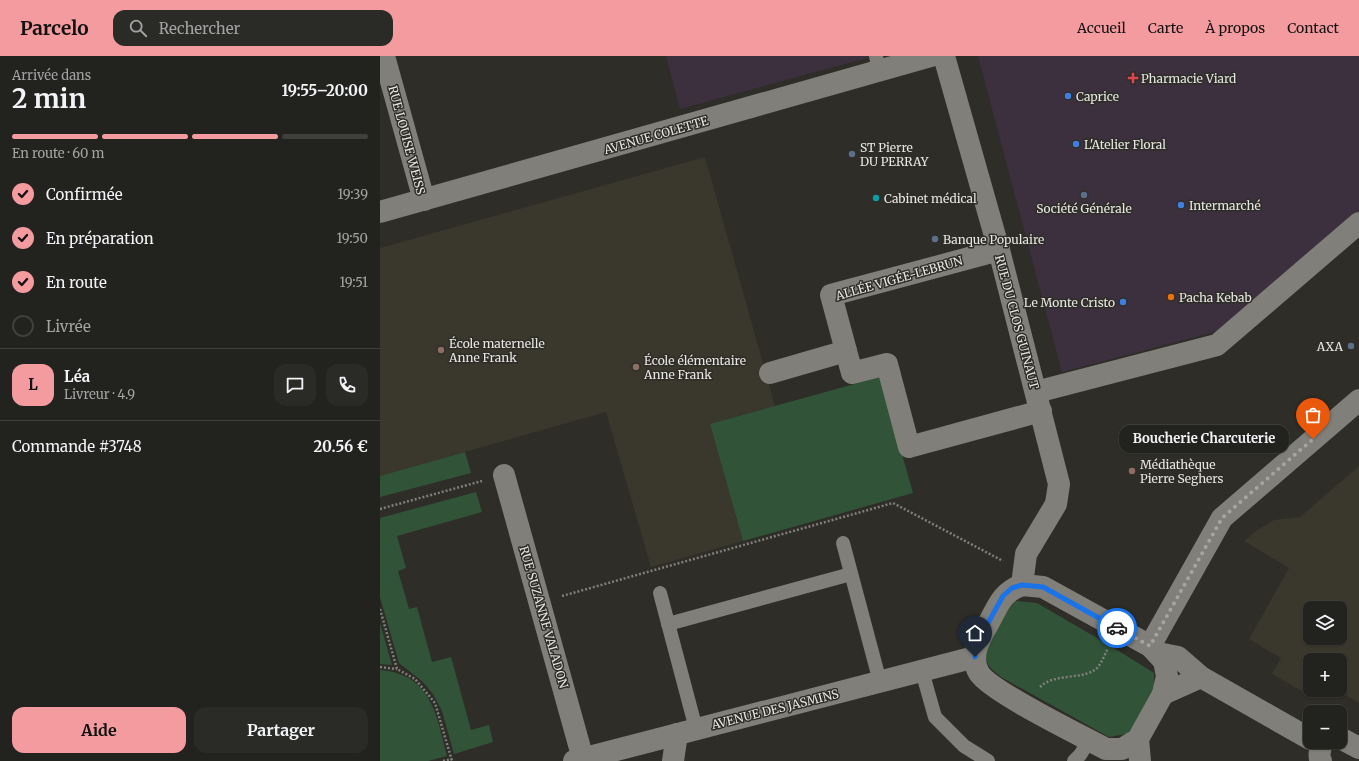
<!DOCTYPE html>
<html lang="fr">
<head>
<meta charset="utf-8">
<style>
	:root { --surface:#22221e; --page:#2a2a27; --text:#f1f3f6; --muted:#a2a4a4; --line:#3f3f3c; --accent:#f49b9f }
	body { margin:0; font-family:Merriweather,serif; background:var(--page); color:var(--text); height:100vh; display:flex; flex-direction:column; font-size:15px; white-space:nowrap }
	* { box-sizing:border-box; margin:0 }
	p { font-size:13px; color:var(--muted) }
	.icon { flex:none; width:22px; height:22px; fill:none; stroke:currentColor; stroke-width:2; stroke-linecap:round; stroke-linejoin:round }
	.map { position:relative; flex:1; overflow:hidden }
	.drawer { display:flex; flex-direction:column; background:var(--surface); width:380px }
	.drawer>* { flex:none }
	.controls { position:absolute; left:923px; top:545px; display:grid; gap:8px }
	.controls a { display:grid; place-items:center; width:44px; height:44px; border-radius:8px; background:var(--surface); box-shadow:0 1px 3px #0004,0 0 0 1px var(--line); font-size:20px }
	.pin { position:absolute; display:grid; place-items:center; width:34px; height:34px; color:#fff; margin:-41px -17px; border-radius:50% 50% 50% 0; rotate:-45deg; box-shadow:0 0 4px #0007 }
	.pin .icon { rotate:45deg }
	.courier { position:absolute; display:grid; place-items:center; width:40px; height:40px; margin:-20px; border:3px solid #1a73e8; border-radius:50%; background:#fff; color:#222; box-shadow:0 1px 5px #0007 }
	.bubble { position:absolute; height:28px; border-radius:12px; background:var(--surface); box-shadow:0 1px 3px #0004,0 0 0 1px var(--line); font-size:13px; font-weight:700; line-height:28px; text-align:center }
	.head em { font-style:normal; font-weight:700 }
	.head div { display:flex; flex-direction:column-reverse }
	.head { display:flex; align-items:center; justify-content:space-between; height:68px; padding:0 12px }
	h1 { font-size:26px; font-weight:700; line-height:30px }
	.bar { display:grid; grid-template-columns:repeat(4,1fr); gap:6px 4px; align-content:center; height:48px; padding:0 12px }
	.bar i { height:5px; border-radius:3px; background:var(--line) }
	.bar .current { background:var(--accent) }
	.bar p { grid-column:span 4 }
	.line { display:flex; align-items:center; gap:10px; padding:0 12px; border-top:1px solid var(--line) }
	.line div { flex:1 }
	.round { display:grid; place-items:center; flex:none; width:42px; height:42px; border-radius:12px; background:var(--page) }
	ol { padding:0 12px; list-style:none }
	li { display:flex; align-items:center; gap:12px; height:44px }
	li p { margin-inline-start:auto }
	li .icon { padding:4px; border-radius:50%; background:var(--accent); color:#111; stroke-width:4 }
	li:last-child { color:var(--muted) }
	li i { width:22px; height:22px; border:2px solid var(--line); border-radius:50% }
	.primary-button { display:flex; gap:8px; margin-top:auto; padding:8px 12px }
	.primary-button a { flex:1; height:46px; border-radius:12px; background:var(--accent); color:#111; font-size:16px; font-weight:700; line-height:46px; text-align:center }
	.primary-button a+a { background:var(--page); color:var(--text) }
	header { display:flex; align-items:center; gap:24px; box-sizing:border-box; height:56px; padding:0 20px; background:var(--accent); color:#111 }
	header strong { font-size:19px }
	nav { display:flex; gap:22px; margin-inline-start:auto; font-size:14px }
	.search { width:280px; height:36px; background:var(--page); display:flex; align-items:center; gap:10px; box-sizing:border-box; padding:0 14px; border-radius:12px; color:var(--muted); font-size:15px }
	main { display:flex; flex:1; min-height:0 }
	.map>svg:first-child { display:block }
	.commercial { fill:#3c303e }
	.built { fill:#3a372c; fill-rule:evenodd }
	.green { fill:#315439 }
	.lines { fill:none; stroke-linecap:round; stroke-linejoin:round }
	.path { stroke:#807f7b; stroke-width:2.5; stroke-dasharray:2 2; stroke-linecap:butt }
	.lane { stroke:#807f79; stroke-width:14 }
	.street { stroke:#807f79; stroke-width:22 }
	.secondary { stroke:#807f79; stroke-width:22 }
	.done { stroke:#a6a5a2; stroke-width:4; stroke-dasharray:0 7.2 }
	.route { stroke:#1a73e8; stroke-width:5 }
	.health-dot { fill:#e0444e; stroke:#2e2d28; stroke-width:1.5 }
	.shop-dot { fill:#3f7fe0; stroke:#2e2d28; stroke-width:1.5 }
	.service-dot { fill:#5c6f8a; stroke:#2e2d28; stroke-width:1.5 }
	.culture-dot { fill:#0f9aa8; stroke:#2e2d28; stroke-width:1.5 }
	.food-dot { fill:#e8710a; stroke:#2e2d28; stroke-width:1.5 }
	.education-dot { fill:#8d6e63; stroke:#2e2d28; stroke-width:1.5 }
	.labels { text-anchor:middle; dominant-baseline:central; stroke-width:3; stroke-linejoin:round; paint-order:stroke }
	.poi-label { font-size:12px; fill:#e7e6e3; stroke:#2e2d28; text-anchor:start }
	.street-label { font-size:12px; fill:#e7e6e3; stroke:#2e2d28 }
</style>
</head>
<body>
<header>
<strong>Parcelo</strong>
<div class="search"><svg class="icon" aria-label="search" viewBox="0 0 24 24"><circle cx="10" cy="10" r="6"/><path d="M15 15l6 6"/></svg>Rechercher</div>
<nav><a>Accueil</a><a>Carte</a><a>À propos</a><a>Contact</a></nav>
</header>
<main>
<section class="drawer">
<div class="head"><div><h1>2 min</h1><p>Arrivée dans</p></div><em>19:55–20:00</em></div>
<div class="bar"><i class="current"></i><i class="current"></i><i class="current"></i><i></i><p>En route · 60 m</p></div>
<ol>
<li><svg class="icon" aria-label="check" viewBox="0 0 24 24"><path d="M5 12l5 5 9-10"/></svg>Confirmée<p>19:39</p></li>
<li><svg class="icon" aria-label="check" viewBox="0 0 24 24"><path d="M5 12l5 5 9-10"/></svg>En préparation<p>19:50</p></li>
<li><svg class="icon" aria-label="check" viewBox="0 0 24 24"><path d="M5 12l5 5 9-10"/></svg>En route<p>19:51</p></li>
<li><i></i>Livrée</li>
</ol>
<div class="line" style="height:72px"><b class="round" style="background:var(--accent);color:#111">L</b><div><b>Léa</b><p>Livreur · 4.9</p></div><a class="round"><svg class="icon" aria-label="chat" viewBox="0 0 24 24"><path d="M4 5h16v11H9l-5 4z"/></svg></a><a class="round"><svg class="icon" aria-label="phone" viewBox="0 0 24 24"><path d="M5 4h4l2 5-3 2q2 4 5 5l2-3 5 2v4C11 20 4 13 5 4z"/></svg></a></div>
<div class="line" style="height:52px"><div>Commande #3748</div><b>20.56 €</b></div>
<div class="primary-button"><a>Aide</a><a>Partager</a></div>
</section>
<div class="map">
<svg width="979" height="705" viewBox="0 0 979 705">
	<rect width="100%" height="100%" fill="#2e2d28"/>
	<!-- commercial -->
	<g class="commercial">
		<path d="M286,0H494L300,53Z"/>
		<path d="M598,0H979V155L838,275L682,316Z"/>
	</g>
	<!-- built -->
	<g class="built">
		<path d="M325,101L395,350L330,368L363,485L271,511L226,356L0,420V192Z"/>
		<path d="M979,410V647L957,634H960V604H930V634H941L936,643L892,618L901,602L869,583L909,512L864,485L877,474L894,464L920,461ZM930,552H960V582H930Z"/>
	</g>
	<!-- green -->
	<g class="green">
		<path d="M500,321L533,437L363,485L330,368Z"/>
		<path d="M85,396L91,417L0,441V420Z"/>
		<path d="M96,436L102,456L17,480L26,512L18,515L29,553L37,551L52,606L71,601L91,674L109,669L113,686L74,698L62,655L53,638L43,626L19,607L0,541V462Z"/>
		<path d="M635,545L657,547L729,589L774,617V633L755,670L746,678L729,681L621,621C617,617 610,613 608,608C598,586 624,562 635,545Z"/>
		<path d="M0,567L12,609L0,608Z"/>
		<path d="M0,614C51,618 57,659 67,700L48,705H0Z"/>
	</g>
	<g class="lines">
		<!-- path -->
		<g class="path">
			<path d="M0,453L102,425"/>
			<path d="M182,540L513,447L623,505"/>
			<path d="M0,553L17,613L35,623L55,647L72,705"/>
			<path d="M0,611L17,613"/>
			<path d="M660,631C675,616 705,625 718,611C722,606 725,598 728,592"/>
			<path d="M63,705L72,703"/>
		</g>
		<!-- lane -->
		<g class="lane">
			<path d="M496,0L499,16"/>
			<path d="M463,487L500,626"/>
			<path d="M280,537L316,673"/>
			<path d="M288,568L471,518"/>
			<path d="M542,615L555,661L584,690L608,705"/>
			<path d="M694,705L700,699L709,685"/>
		</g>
		<!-- street -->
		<g class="street">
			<path d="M4,0L44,144"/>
			<path d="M0,156L551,0"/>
			<path d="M619,194L451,239L472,317L507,308L529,391L661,355"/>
			<path d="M390,317L466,295"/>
			<path d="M656,336L837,289L979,167"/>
			<path d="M124,419L203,703"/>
			<path d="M778,597L798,601L821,621L930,683"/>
			<path d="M783,638L821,621"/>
			<path d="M960,682L979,692"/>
			<path d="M293,705L297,678"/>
			<path d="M941,705C938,700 940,690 944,686"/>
		</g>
		<!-- secondary -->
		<g class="secondary">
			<path d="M564,0L619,194L679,428L676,448L646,498L642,529"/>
			<path d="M642,529L663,531L770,590L784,605L787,620L783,638L758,683L742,693H726C702,680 611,636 599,617C589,600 600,582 608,568C618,550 622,536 642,529Z"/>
			<path d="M770,590L842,462L979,344"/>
			<path d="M758,683L760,705"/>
			<path d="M194,705L595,601"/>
		</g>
	</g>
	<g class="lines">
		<!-- done -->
		<path class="done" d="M737,572L770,590L842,462L933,383"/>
		<!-- route -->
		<path class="route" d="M595,601L597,587L623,540L632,532L642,529L663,531L737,572"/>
	</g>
	<!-- markers -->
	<path class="health-dot" d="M751 16h4v4h4v4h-4v4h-4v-4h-4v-4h4z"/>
	<g class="shop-dot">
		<circle cx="688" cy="40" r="4"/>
		<circle cx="696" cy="88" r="4"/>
		<circle cx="801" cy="149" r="4"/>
		<circle cx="743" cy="246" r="4"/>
	</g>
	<g class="service-dot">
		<circle cx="472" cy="98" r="4"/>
		<circle cx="704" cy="139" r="4"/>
		<circle cx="555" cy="183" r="4"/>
		<circle cx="971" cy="290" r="4"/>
	</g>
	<circle class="culture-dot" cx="496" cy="142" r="4"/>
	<circle class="food-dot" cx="791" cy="241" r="4"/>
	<g class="education-dot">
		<circle cx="61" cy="294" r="4"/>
		<circle cx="256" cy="311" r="4"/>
		<circle cx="752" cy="415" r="4"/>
	</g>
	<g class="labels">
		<!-- poi labels -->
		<g class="poi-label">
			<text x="761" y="22">Pharmacie Viard</text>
			<text x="696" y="40">Caprice</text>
			<text x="704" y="88">L'Atelier Floral</text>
			<text x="480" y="91">ST Pierre<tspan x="480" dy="14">DU PERRAY</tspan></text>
			<text x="504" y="142">Cabinet médical</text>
			<text x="809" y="149">Intermarché</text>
			<text x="704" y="152" text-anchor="middle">Société Générale</text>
			<text x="563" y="183">Banque Populaire</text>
			<text x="799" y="241">Pacha Kebab</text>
			<text x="735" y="246" text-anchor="end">Le Monte Cristo</text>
			<text x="69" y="287">École maternelle<tspan x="69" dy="14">Anne Frank</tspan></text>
			<text x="963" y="290" text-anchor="end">AXA</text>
			<text x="264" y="304">École élémentaire<tspan x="264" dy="14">Anne Frank</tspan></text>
			<text x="760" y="408">Médiathèque<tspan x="760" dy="14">Pierre Seghers</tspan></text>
		</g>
		<!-- street labels -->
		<g class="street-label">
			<text transform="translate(276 79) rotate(-16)">AVENUE COLETTE</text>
			<text transform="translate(27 84) rotate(75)">RUE LOUISE WEISS</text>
			<text transform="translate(519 222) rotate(-16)">ALLÉE VIGÉE-LEBRUN</text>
			<text transform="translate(637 266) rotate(75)">RUE DU CLOS GUINAUT</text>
			<text transform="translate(164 561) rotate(74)">RUE SUZANNE VALADON</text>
			<text transform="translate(395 653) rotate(-14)">AVENUE DES JASMINS</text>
		</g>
	</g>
</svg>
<div class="controls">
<a><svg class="icon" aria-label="layers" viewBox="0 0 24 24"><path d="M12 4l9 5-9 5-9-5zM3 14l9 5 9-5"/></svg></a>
<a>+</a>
<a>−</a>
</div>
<div class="pin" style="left:933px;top:383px;background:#ea580c"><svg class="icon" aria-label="bag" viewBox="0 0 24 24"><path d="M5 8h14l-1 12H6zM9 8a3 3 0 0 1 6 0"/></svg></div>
<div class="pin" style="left:595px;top:601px;background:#1f2937"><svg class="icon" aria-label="home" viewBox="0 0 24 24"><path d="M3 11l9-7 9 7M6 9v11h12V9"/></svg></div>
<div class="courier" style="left:737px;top:572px"><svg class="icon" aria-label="car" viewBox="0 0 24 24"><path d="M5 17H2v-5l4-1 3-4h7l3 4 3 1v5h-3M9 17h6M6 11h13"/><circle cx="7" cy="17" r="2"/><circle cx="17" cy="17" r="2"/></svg></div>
<div class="bubble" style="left:739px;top:369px;width:170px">Boucherie Charcuterie</div>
</div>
</main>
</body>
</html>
